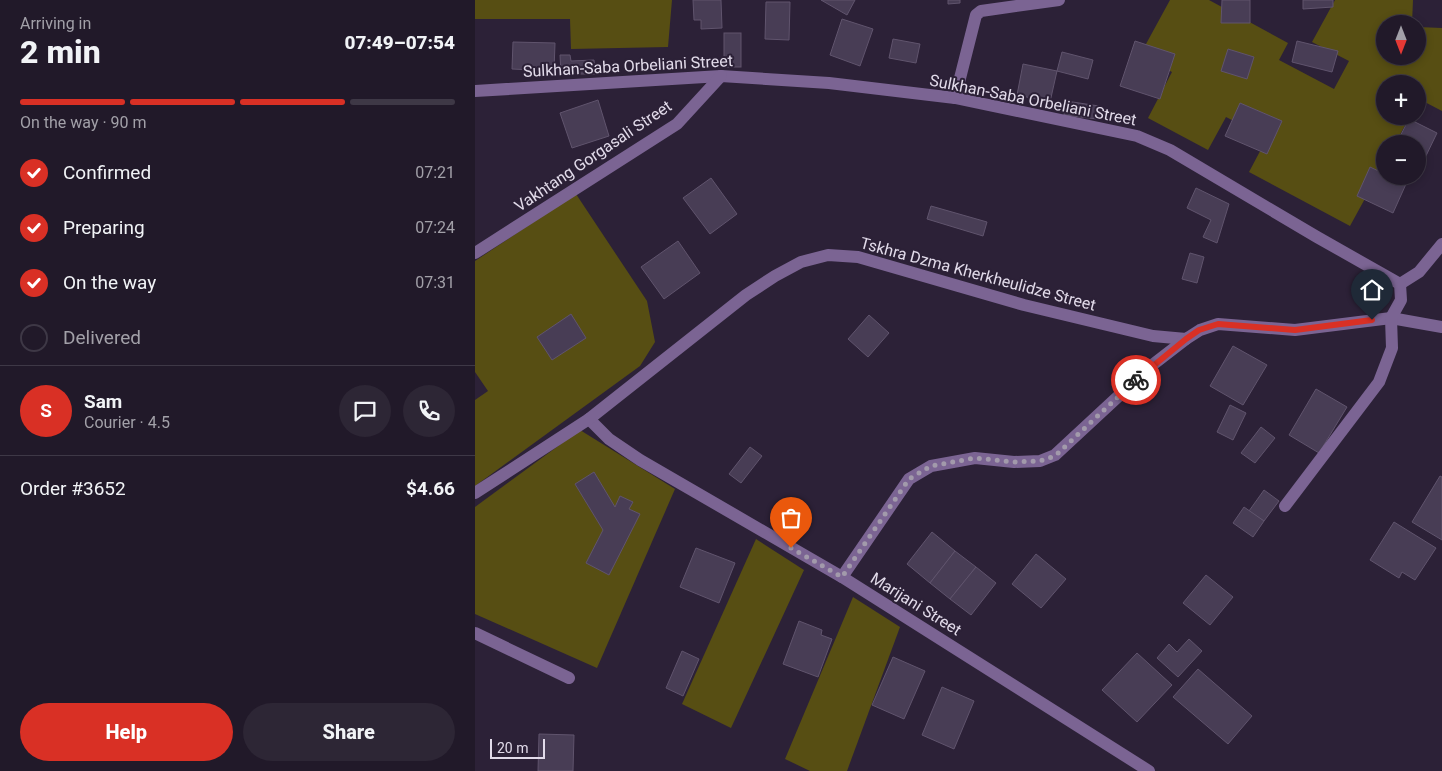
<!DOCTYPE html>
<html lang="en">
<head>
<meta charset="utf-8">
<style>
	:root { --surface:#211929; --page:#2d2635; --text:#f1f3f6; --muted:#a2a0a8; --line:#3e3846; --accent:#d93025 }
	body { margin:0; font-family:Roboto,sans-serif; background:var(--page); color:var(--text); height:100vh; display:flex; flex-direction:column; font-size:19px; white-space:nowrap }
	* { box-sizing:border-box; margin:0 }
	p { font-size:16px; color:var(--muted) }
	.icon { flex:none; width:28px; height:28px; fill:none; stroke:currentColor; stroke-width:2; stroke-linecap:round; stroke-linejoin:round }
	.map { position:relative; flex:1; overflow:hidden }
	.side { display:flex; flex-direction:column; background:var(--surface); width:475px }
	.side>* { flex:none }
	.needle { width:32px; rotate:180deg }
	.controls { position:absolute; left:901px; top:15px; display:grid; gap:10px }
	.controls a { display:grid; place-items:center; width:50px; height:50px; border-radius:50%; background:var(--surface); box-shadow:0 2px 8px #0003,0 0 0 1px var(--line); font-size:25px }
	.scale { position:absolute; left:15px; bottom:12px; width:55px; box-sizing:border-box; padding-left:5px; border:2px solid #e2dbea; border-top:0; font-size:14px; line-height:18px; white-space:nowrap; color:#e2dbea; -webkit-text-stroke:4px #2c2137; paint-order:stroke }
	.pin { position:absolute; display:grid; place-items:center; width:42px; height:42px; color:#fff; margin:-51px -21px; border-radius:50% 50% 50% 0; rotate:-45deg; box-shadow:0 0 5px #0007 }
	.pin .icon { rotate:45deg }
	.courier { position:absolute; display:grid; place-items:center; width:50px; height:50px; margin:-25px; border:4px solid #d93025; border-radius:50%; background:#fff; color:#222; box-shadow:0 1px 6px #0007 }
	.summary em { font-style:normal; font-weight:800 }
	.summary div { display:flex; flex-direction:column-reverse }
	.summary { display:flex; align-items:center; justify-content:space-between; height:85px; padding:0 20px }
	h1 { font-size:32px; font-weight:800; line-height:38px }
	.bar { display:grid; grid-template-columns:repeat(4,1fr); gap:8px 5px; align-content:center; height:60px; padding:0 20px }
	.bar i { height:6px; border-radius:4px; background:var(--line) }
	.bar .current { background:var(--accent) }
	.bar p { grid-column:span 4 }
	.line { display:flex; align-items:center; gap:12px; padding:0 20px; border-top:1px solid var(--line) }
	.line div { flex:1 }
	.round { display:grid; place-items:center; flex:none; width:52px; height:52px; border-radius:26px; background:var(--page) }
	ol { padding:0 20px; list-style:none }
	li { display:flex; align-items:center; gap:15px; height:55px }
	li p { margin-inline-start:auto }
	li .icon { padding:5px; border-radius:50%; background:var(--accent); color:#fff; stroke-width:4 }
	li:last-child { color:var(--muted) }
	li i { width:28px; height:28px; border:2px solid var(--line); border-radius:50% }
	.action { display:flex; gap:10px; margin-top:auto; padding:10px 20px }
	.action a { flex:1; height:58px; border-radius:30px; background:var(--accent); color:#fff; font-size:20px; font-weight:800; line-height:58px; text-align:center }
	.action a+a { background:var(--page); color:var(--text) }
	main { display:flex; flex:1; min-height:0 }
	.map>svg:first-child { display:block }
	.green { fill:#574e13 }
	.building { fill:#483d55; stroke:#60546d }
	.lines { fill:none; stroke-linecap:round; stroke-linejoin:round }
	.minor { stroke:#7b6493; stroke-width:12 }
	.done { stroke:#a29aab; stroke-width:5; stroke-dasharray:0 9 }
	.route { stroke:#d93025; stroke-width:6 }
	.labels { text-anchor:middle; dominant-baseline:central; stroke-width:4; stroke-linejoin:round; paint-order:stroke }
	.street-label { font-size:16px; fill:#e2dbea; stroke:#2c2137 }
</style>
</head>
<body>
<main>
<section class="side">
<div class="summary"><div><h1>2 min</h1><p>Arriving in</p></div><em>07:49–07:54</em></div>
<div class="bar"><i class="current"></i><i class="current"></i><i class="current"></i><i></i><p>On the way · 90 m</p></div>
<ol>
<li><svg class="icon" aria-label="check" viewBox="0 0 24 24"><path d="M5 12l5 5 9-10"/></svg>Confirmed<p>07:21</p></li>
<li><svg class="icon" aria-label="check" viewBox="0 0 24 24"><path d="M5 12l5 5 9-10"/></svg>Preparing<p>07:24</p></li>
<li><svg class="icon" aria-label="check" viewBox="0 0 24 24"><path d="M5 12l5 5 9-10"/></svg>On the way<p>07:31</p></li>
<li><i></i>Delivered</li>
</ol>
<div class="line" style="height:90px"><b class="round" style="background:var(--accent);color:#fff">S</b><div><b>Sam</b><p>Courier · 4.5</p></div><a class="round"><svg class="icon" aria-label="chat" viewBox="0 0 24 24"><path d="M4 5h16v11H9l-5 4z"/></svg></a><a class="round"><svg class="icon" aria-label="phone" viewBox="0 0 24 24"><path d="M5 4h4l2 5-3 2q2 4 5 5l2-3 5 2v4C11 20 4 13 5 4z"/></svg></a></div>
<div class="line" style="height:65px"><div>Order #3652</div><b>$4.66</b></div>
<div class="action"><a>Help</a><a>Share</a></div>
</section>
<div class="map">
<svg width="967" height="771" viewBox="0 0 967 771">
	<rect width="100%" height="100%" fill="#2c2137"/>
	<!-- green -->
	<g class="green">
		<path d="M0,0H197L193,47L96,49L95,19H0Z"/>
		<path d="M695,0H734L813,43L804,60L859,89L874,61L837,42L860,0H938L937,24H910V56H942L943,27L967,28V111L944,99L943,102L942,84H910V116H935L920,144H910V162L875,226L774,172L792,138L751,117L733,150L673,118L697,72L665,55Z"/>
		<path d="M101,194L172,301L180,342L165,366L0,486V400L13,391L0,372V261Z"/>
		<path d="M105,430L200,489L122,668L0,614V507Z"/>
		<path d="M281,539L329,570L256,728L207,704Z"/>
		<path d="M378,597L425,627L372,771H335L310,759Z"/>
	</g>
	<!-- building -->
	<g class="building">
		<path d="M218,0H246L247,28L226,29V20H219Z"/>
		<path d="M346,0H380L372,15Z"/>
		<path d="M473,0H485V3L473,4Z"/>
		<path d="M747,0H775V23H746Z"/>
		<path d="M828,0H858V7L828,9Z"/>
		<path d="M291,2H315L314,40L290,39Z"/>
		<path d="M367,19L398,29L385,66L355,55Z"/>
		<rect x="249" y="33" width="17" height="34"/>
		<path d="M418,39L445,44L441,63L414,58Z"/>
		<path d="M660,41L700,54L685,99L645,86Z"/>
		<path d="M822,41L863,51L857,72L817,62Z"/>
		<path d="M38,42L80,43L79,71L37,69Z"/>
		<path d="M753,49L779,57L772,79L746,71Z"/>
		<path d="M587,52L618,60L613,79L582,71Z"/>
		<path d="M85,55H95L96,61L119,60L120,74H86Z"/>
		<path d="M548,64L582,71L575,102L542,95Z"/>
		<path d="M123,100L134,136L97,148L85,113Z"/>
		<path d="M591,101L624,106L622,119L589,115Z"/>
		<path d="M765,103L807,121L792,154L750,136Z"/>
		<path d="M934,119L962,133L948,162L942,159V144H921Z"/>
		<path d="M895,167L910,174V176H915L931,184L918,213L882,196Z"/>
		<path d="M236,178L262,214L235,234L208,198Z"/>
		<path d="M721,188L754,204L742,243L728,237L736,220L712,208Z"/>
		<path d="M456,206L512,222L508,236L452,219Z"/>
		<path d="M203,241L225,273L189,299L166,267Z"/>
		<path d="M715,253L729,257L722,283L707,279Z"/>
		<path d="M96,314L111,338L77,360L62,337Z"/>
		<path d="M394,315L414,333L393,357L373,339Z"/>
		<path d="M758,346L792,365L768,405L735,386Z"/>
		<path d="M841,389L872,407L844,453L814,435Z"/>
		<path d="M755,405L771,413L758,440L742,432Z"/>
		<path d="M786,427L800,438L780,463L766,453Z"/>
		<path d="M275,447L287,456L266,483L254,474Z"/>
		<path d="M119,472L140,507L145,496L158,502L154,509L165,514L134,575L111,563L128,530L100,484Z"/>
		<path d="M965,476L967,477V540L937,522Z"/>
		<path d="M789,490L804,501L789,521L774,511Z"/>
		<path d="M769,507L789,521L778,537L758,523Z"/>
		<path d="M919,522L961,548L940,580L927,572L924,578L895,560Z"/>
		<path d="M457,532L480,551L455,583L432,564Z"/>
		<path d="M221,548L260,563L244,603L205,587Z"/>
		<path d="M480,551L501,567L475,599L455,583Z"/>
		<path d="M561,554L591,579L566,608L537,584Z"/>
		<path d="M501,567L521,583L496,615L475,599Z"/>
		<path d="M731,575L758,597L735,625L708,603Z"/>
		<path d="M324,621L347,630L346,635L357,639L343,677L308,664Z"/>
		<path d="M714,639L727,651L703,677L682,658L694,644L702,652Z"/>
		<path d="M207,651L224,659L208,696L191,688Z"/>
		<path d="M662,653L697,685L662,722L627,690Z"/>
		<path d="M418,657L450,671L429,719L397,705Z"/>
		<path d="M723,669L777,716L753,744L698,697Z"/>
		<path d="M467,687L499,701L479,749L447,735Z"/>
		<path d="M64,734L99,735L98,771H63Z"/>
	</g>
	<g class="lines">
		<!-- minor -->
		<g class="minor">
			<path d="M0,91L246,76L354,83L480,98L662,136L695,150L842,237L925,284L944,272L967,244"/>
			<path d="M480,98L501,15L506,11L584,0"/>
			<path d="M0,253L202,124L246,76"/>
			<path d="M114,419L134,439L165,460L367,577L674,771"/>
			<path d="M0,493L114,419L271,295L300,276L326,262L353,255L383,257L549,305L678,336L711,339L725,330L743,324L820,330L916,318L967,327"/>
			<path d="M810,506L904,382L917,348L916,318L926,300L925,284"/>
			<path d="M367,577L434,479L456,466L500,458L539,462L565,461L580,455L676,366L711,339"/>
			<path d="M0,633L94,678"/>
		</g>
	</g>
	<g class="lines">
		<!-- done -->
		<path class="done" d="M316,548L367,577L434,479L456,466L500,458L539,462L565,461L580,456L661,380"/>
		<!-- route -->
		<path class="route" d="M661,380L711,339L724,330L743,324L820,330L897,320"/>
	</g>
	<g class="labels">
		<!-- street labels -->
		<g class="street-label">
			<text transform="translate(153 66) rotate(-3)">Sulkhan-Saba Orbeliani Street</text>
			<text transform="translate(558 100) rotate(11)">Sulkhan-Saba Orbeliani Street</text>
			<text transform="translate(118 156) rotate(-34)">Vakhtang Gorgasali Street</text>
			<text transform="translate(503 274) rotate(15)">Tskhra Dzma Kherkheulidze Street</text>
			<text transform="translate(441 604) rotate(32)">Marijani Street</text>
		</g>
	</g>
</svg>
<div class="controls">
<a><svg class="needle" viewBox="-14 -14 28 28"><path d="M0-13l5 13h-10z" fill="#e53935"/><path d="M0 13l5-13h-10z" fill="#a2a0a8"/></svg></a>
<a>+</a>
<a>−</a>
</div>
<div class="scale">20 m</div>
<div class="pin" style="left:316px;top:548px;background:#ea580c"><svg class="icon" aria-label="bag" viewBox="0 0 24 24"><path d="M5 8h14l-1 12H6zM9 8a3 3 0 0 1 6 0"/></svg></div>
<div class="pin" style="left:897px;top:320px;background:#1f2937"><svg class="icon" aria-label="home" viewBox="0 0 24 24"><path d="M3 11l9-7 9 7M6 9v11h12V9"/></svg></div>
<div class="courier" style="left:661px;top:380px"><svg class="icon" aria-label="bike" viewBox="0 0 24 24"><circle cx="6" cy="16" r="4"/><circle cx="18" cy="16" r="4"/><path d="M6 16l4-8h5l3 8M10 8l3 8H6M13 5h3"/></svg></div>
</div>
</main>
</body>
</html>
